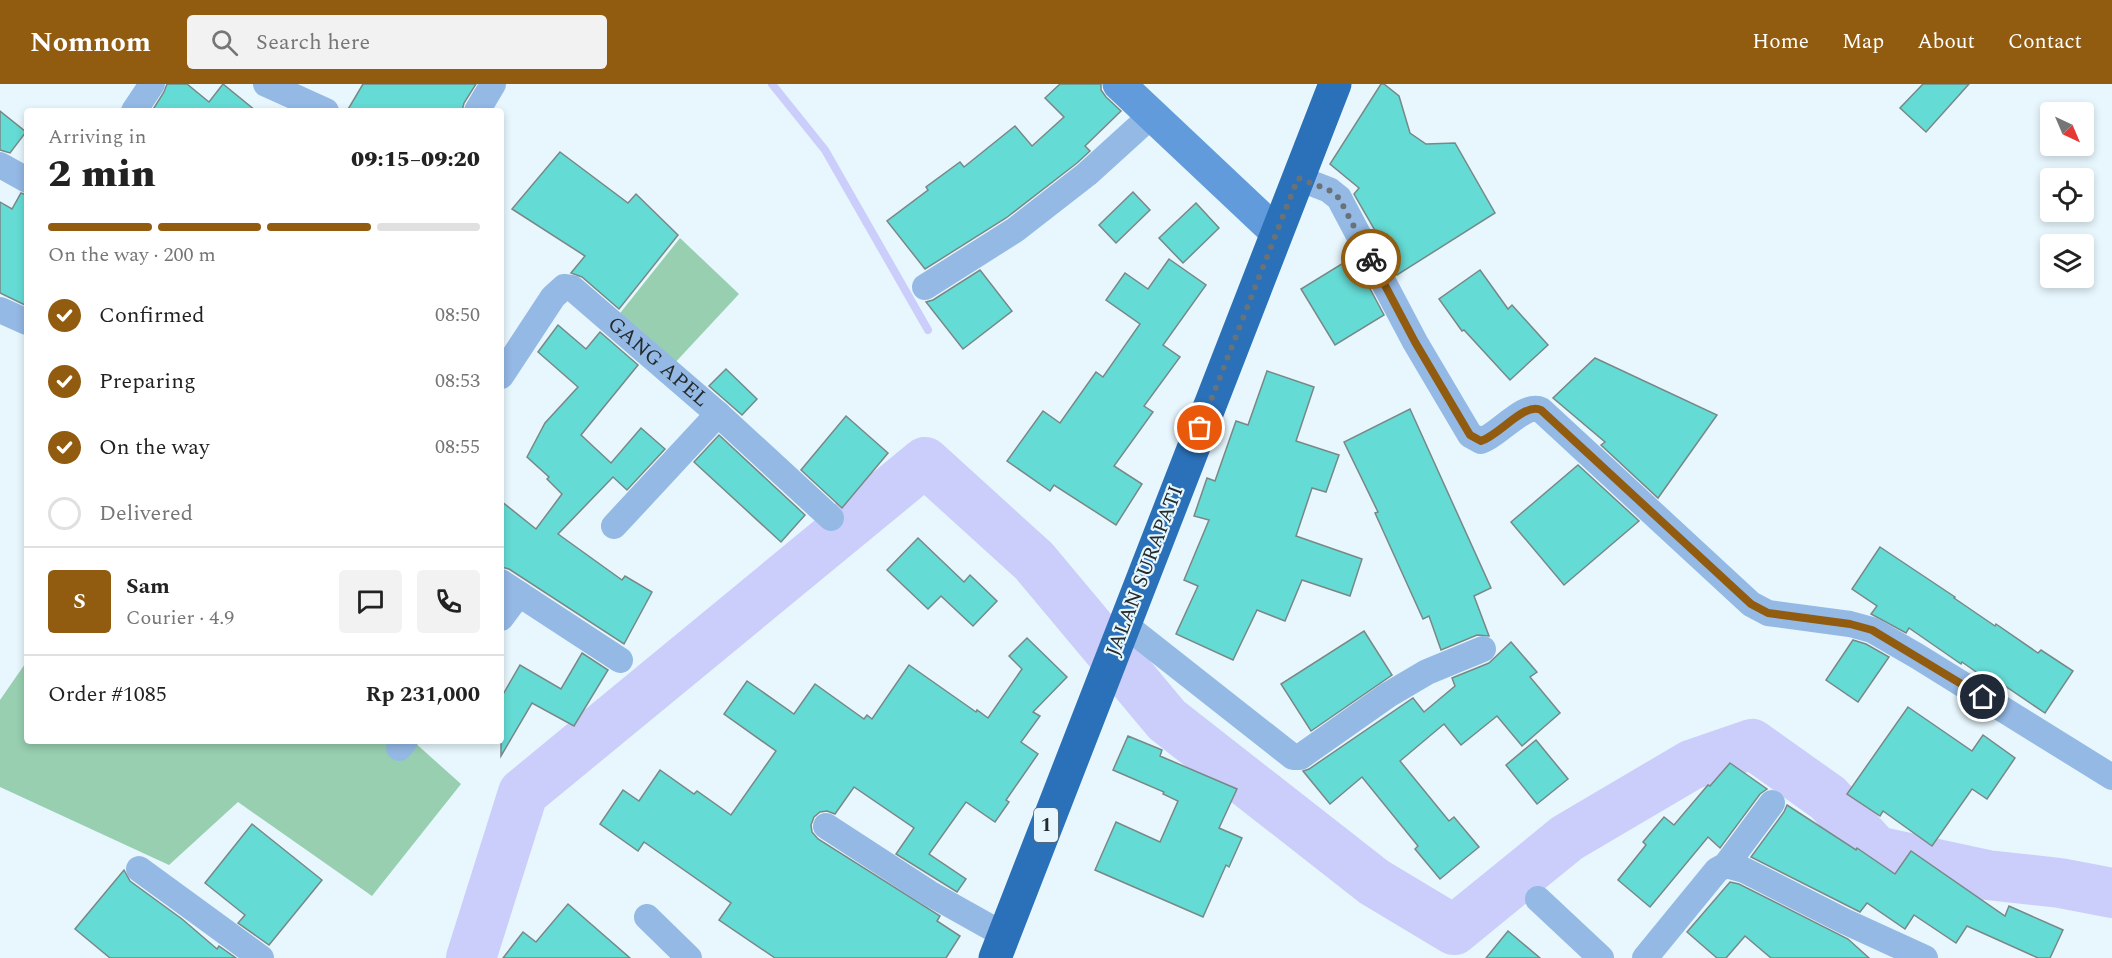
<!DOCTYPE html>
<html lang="en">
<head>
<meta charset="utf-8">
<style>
	:root { --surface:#fff; --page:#f2f2f2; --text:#222; --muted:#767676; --line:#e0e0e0; --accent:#915b10 }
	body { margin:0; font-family:Spectral,serif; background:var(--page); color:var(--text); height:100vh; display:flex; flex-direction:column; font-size:22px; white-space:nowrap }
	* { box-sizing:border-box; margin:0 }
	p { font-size:20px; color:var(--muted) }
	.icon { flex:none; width:33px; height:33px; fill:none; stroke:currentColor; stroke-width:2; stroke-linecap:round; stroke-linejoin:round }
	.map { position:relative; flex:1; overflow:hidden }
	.details { position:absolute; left:24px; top:24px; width:480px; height:636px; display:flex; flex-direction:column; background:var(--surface); border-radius:6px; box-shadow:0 3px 9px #0003 }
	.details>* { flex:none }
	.needle { width:39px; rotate:136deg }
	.tools { position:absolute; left:2040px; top:18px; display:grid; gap:12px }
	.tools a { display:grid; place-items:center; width:54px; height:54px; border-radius:6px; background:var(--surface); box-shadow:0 3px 9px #0003; font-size:30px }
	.pin { position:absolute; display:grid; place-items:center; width:51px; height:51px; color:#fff; margin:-26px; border:3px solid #fff; border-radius:50%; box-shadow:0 2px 6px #0007 }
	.courier { position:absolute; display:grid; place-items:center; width:60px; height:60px; margin:-30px; border:4px solid #915b10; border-radius:50%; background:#fff; color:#222; box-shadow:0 2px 8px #0007 }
	.overview em { font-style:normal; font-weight:800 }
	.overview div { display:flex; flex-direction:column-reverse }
	.overview { display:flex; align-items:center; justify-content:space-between; height:102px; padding:0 24px }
	h1 { font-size:39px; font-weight:800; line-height:45px }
	.bar { display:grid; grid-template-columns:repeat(4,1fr); gap:9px 6px; align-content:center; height:72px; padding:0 24px }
	.bar i { height:8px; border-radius:4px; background:var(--line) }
	.bar .active { background:var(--accent) }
	.bar p { grid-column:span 4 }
	.line { display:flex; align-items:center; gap:15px; padding:0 24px; border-top:2px solid var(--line) }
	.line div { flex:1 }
	.round { display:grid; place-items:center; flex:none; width:63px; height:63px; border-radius:6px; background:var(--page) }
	ol { padding:0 24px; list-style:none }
	li { display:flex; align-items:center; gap:18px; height:66px }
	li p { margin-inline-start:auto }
	li .icon { padding:6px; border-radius:50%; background:var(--accent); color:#fff; stroke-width:4 }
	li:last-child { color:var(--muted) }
	li i { width:33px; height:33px; border:3px solid var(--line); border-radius:50% }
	header { display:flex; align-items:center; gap:36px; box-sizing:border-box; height:84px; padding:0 30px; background:var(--accent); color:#fff }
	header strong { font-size:28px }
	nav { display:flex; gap:33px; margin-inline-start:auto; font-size:21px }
	.search { width:420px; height:54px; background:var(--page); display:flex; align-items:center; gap:15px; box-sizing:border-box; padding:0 21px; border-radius:6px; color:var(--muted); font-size:22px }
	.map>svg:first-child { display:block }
	.green { fill:#97cfb0 }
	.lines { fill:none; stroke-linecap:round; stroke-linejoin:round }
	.stream { stroke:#cbcdfb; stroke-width:8 }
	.river { stroke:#cbcdfb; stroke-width:50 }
	.building { fill:#65dbd5; stroke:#788887; stroke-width:1.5 }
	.street { stroke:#94b9e5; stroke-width:26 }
	.secondary { stroke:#629bdb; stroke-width:33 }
	.highway { stroke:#2b71b9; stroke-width:33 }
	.done { stroke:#697276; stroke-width:6; stroke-dasharray:0 10.8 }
	.route { stroke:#915b10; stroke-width:8 }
	.labels { text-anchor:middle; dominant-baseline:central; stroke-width:4.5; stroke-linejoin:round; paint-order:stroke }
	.shield { fill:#e7f7fd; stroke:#5f686b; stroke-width:1.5 }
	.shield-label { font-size:20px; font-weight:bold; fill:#252b2d }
	.street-label { font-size:21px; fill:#252b2d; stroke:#e7f7fd }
</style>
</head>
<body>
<header>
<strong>Nomnom</strong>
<div class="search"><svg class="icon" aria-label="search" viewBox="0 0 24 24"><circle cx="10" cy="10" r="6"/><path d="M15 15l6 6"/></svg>Search here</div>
<nav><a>Home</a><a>Map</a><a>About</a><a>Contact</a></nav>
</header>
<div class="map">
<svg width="2112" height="874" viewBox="0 0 2112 874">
	<rect width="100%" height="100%" fill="#e7f7fd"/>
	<!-- green -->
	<g class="green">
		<path d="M680,154L739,210L671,283L617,233Z"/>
		<path d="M27,577V657H413L461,700L372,812L238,718L169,781L0,703V616Z"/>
	</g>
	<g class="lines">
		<!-- stream -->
		<path class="stream" d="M772,0L825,66L928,246"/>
		<!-- river -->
		<path class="river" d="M471,874L523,709L925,378L1034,477L1167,636L1374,798L1454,846L1567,754L1691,681L1752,660L1828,714L1876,767L1987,791L2060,799L2112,809"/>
	</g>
	<!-- building -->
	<g class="building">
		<path d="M167,0H187L209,18L223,0L256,27H152L164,8Z"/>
		<path d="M363,0H476L464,19L462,27H347Z"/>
		<path d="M1060,0H1101V6L1106,13L1121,27L1085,62L1090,67L1077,79L1006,134L925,185L887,137L928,106L926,103L960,78L964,83L1015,42L1032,62L1064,33L1045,14Z"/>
		<path d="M1381,0H1384L1399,12L1410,49L1426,60L1455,59L1495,129L1397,191L1379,158L1381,157L1354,110L1359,104L1330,80Z"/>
		<path d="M1923,0H1969L1926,48L1900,24Z"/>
		<path d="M0,27L26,48L10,69L0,66Z"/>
		<path d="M560,68L628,119L636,110L678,151L619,225L582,193L571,189L585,172L512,125Z"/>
		<path d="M1133,108L1150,126L1116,159L1099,141Z"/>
		<path d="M21,109L27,111V222L0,209V118L12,125Z"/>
		<path d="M1196,119L1219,144L1183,179L1159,154Z"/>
		<path d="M1353,173L1384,231L1335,261L1301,205Z"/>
		<path d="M1169,175L1206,201L1163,261L1180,273L1144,322L1153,328L1114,382L1142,400L1116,441L1054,401L1050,407L1007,377L1043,327L1060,339L1096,288L1103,293L1140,240L1106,216L1125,189L1148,205Z"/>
		<path d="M980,186L1012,227L963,265L926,218L933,216Z"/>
		<path d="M1480,186L1508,225L1512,221L1548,261L1510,296L1464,246L1462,247L1439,215Z"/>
		<path d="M558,241L586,265L600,248L638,281L581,351L611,379L641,344L665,365L627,406L613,393L558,450L622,496L625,492L652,508L624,560L509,485L501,483V417L536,445L562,410L547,395L549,393L527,373L545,339L578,303L538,268Z"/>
		<path d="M1595,274L1717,331L1658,414L1601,361L1605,358L1553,314Z"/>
		<path d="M726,285L757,315L742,331L709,302Z"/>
		<path d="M1267,287L1314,303L1296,357L1339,371L1326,408L1312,404L1296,452L1362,475L1350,512L1302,496L1285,537L1257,526L1233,576L1176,550L1198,502L1184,496L1209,436L1194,432L1207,394L1215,397L1236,337L1248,341Z"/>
		<path d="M1410,325L1491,504L1474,512L1489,552L1477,551L1441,566L1429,532L1423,535L1375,429L1378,428L1344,358Z"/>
		<path d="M846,332L888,369L842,424L801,386Z"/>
		<path d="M719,351L805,431L781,458L694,378Z"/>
		<path d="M1578,381L1639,437L1564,501L1511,438Z"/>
		<path d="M918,454L964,498L970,491L997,517L973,542L941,512L928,525L887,486Z"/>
		<path d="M1880,463L1955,513L1954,514L1995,542L1996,540L2038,569L2041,566L2073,587L2045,629L2002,600L1999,604L1962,578L1961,580L1909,544L1906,549L1871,530L1877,522L1852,505Z"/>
		<path d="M1364,547L1392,591L1311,647L1281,600Z"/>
		<path d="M1027,554L1067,593L1033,628L1040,632L1021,658L1038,670L1006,716L1009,718L995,738L966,718L929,770L966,795L957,808L896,770L914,744L854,703L835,730L827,727L820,728L814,733L811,741L812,748L818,755L940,832L937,837L960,852L946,874H775L719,836L731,819L644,758L638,767L600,740L623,706L639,717L660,686L694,710L697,707L731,731L776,667L724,630L747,597L794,630L815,600L864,635L867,631L872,635L909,581L976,628L977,626L988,634L1022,585L1009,572Z"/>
		<path d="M1853,556L1866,560L1889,573L1858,618L1826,596Z"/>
		<path d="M1511,558L1537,588L1530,593L1560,629L1522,662L1497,632L1461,661L1444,640L1400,677L1449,737L1454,733L1479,763L1440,795L1415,765L1418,762L1362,693L1330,720L1303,687L1309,685L1413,614L1424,628L1455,602L1452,594L1489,579Z"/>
		<path d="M582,569L608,586L574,642L532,619L501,672V614L520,581L561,605Z"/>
		<path d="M1908,623L1972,667L1983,651L2015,674L1987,715L1972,705L1932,762L1883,727L1880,732L1847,710Z"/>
		<path d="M1128,652L1162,666L1160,672L1237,705L1219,744L1242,754L1229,783L1226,781L1203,833L1095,786L1116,738L1160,758L1178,717L1163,710L1164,708L1113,686Z"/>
		<path d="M1536,656L1568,695L1537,720L1506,681Z"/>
		<path d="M1730,679L1767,705L1760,710L1720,764L1708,753L1650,823L1618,796L1646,761L1643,758L1664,733L1674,741L1708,701L1710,702Z"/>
		<path d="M1787,721L1856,766L1857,764L1895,790L1911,767L2005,832L2009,822L2063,846L2050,874H2038L1967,842L1956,859L1914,831L1905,845L1867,819L1860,828L1751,773L1784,728Z"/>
		<path d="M252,740L322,796L269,861L238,839L245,831L205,799Z"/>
		<path d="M124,786L130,797L182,835L217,865L219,862L236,874H110L75,845Z"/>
		<path d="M1730,798L1739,800L1848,855L1869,874H1771L1745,852L1726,874H1717L1687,848Z"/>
		<path d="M568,820L630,874H503L523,848L536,858Z"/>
		<path d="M1508,847L1540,874H1486Z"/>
	</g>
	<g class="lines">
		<!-- street -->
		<g class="street">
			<path d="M266,0L326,27"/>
			<path d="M134,27L152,0"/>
			<path d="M477,27L493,0"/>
			<path d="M0,81L27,96"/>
			<path d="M1298,94L1329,106L1339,114L1415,258L1470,351L1481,357C1499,351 1524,318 1541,326L1751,520L1768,529L1850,540L1872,546L1917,572L2112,693"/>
			<path d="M925,203L1015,146L1087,90L1152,31"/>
			<path d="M0,226L27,238"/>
			<path id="s1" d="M501,292L553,213L564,203L572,204L718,330L831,434"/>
			<path d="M614,442L718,330"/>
			<path d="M501,498L620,576"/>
			<path d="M501,534L519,510"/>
			<path d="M1124,540L1293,673H1300L1388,611L1427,588L1483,565"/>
			<path d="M399,664L405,657"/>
			<path d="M826,742L929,809L1004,851"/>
			<path d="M1726,781L1744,786L1844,837L1925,874"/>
			<path d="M139,785L261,874"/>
			<path d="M1538,815L1601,874"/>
			<path d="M647,833L689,874"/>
			<path d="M1645,874L1717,786L1726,781L1772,719"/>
		</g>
		<!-- secondary -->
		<path class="secondary" d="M1119,0L1276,148"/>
		<!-- highway -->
		<path class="highway" d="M995,874L1335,0"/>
	</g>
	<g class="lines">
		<!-- done -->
		<path class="done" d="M1200,344L1298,94L1329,106L1339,114L1371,175"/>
		<!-- route -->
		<path class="route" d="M1371,175L1415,258L1470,351L1481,357C1500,351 1524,318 1541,326L1751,520L1768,529L1850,540L1872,546L1983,613"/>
	</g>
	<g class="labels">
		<!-- shield labels -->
		<rect class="shield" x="1034" y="724" width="24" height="34" rx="4.5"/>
		<g class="shield-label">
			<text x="1046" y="741">1</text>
		</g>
		<!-- street labels -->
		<g class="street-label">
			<text stroke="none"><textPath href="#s1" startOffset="231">GANG APEL</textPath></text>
			<text transform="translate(1145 487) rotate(-69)">JALAN SURAPATI</text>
		</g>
	</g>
</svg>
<div class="tools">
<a><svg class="needle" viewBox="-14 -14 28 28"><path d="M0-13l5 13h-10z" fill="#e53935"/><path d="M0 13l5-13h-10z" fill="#767676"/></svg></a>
<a><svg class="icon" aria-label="locate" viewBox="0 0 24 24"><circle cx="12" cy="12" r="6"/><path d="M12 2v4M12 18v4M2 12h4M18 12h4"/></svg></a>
<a><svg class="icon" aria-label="layers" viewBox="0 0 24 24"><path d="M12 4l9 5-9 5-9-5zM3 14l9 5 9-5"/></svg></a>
</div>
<div class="pin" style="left:1200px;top:344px;background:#ea580c"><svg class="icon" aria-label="bag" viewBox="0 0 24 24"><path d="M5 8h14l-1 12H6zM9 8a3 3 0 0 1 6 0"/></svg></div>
<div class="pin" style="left:1983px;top:613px;background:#1f2937"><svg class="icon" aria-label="home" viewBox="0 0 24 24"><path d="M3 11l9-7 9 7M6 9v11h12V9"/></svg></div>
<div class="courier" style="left:1371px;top:175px"><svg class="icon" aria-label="bike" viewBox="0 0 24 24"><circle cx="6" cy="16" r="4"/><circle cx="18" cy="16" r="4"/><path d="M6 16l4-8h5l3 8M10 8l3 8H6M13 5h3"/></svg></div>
<section class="details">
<div class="overview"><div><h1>2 min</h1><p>Arriving in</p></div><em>09:15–09:20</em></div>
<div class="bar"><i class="active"></i><i class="active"></i><i class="active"></i><i></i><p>On the way · 200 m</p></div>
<ol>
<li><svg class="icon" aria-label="check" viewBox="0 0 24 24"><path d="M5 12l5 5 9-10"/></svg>Confirmed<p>08:50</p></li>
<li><svg class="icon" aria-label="check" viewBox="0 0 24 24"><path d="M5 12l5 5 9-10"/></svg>Preparing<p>08:53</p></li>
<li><svg class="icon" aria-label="check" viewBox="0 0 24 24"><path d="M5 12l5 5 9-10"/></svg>On the way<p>08:55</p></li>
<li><i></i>Delivered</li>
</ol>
<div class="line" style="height:108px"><b class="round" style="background:var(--accent);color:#fff">S</b><div><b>Sam</b><p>Courier · 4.9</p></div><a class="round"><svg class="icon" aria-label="chat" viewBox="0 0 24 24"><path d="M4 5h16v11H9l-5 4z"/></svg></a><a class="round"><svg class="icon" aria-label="phone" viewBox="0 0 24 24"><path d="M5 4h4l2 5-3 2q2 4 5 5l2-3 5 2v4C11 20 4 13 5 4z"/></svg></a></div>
<div class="line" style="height:78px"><div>Order #1085</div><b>Rp 231,000</b></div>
</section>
</div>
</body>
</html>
